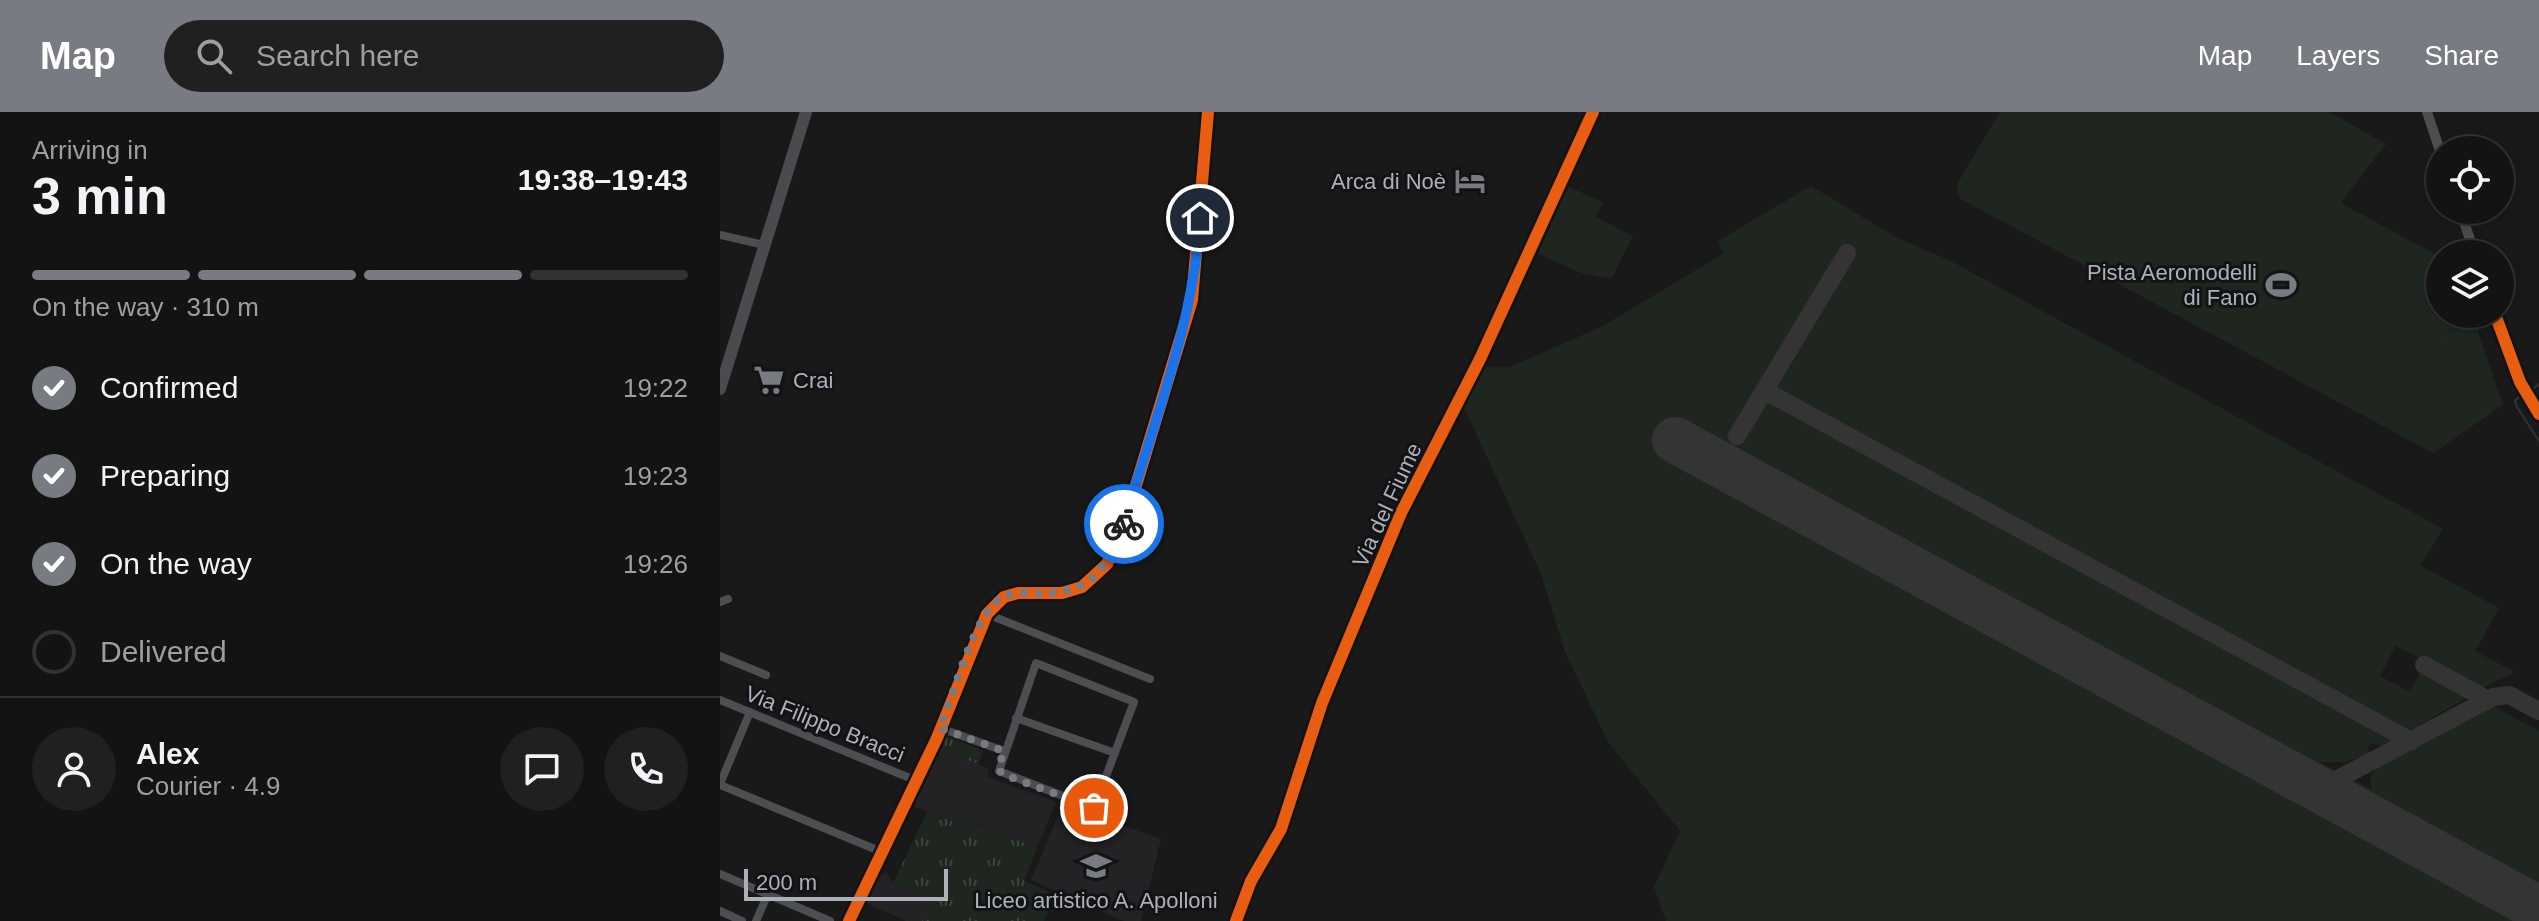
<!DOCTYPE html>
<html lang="en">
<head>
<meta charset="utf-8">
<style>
	:root { --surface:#131313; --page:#202021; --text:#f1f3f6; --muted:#9d9ea0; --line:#323233; --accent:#787b81 }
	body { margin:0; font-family:Arial,sans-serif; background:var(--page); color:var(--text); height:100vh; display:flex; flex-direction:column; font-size:30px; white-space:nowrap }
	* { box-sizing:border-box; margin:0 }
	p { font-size:26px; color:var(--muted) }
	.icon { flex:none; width:44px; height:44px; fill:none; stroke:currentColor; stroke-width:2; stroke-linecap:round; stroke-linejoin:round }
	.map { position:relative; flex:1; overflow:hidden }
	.drawer { display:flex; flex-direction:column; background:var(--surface); width:720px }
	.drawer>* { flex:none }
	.buttons { position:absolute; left:1706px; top:24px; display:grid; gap:16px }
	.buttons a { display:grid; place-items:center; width:88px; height:88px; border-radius:50%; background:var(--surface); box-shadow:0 4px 12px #0003,0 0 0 2px var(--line); font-size:40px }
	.scale { position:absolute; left:24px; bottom:20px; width:204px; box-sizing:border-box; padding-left:8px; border:4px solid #abb0b9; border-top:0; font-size:22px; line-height:28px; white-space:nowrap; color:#abb0b9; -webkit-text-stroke:6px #131315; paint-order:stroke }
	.pin { position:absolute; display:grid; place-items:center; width:68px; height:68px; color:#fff; margin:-34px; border:4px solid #fff; border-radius:50%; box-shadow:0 2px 8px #0007 }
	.courier { position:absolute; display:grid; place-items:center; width:80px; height:80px; margin:-40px; border:6px solid #1a73e8; border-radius:50%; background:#fff; color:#222; box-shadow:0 2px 10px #0007 }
	.head em { font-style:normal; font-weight:600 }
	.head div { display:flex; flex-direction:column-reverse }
	.head { display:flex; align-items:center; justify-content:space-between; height:136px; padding:0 32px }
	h1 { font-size:52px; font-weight:600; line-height:60px }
	.bar { display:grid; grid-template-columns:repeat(4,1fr); gap:12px 8px; align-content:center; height:96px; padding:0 32px }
	.bar i { height:10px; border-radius:6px; background:var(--line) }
	.bar .on { background:var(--accent) }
	.bar p { grid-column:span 4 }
	.line { display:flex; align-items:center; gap:20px; padding:0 32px; border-top:2px solid var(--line) }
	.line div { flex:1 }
	.round { display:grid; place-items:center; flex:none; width:84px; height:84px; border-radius:42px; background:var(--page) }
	ol { padding:0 32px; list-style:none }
	li { display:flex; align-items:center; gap:24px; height:88px }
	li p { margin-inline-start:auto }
	li .icon { padding:8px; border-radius:50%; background:var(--accent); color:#fff; stroke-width:4 }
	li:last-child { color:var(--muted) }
	li i { width:44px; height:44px; border:4px solid var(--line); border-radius:50% }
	header { display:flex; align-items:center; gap:48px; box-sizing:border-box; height:112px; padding:0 40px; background:var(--accent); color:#fff }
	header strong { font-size:38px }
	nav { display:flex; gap:44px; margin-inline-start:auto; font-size:28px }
	.search { width:560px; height:72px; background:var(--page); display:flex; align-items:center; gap:20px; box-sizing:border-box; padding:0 28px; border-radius:44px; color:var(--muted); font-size:30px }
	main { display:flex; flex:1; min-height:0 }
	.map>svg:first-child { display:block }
	.built { fill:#232325 }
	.green { fill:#1f2620 }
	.park { fill:url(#park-tufts) }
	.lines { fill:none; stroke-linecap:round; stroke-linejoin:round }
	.stream { stroke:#2c343b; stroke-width:2 }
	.taxiway { stroke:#343434; stroke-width:18 }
	.runway { stroke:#343434; stroke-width:46 }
	.minor { stroke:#4d4e52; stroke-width:8 }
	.tertiary { stroke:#4d4e52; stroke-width:10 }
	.primary { stroke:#4a4b4e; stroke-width:12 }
	.cycleway-casing { stroke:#131315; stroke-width:17 }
	.cycleway { stroke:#e95d12; stroke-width:12 }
	.done { stroke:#787b81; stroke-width:8; stroke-dasharray:0 14.4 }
	.route { stroke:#1a73e8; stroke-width:10 }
	.labels { text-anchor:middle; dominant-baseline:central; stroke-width:6; stroke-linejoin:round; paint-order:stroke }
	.poi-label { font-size:22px; fill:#abb0b9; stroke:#131315; text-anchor:end }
	.street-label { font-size:22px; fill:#abb0b9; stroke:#131315 }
</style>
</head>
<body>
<header>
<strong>Map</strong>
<div class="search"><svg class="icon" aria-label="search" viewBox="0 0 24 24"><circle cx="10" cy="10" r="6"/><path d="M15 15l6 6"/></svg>Search here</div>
<nav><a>Map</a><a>Layers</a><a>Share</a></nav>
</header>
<main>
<section class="drawer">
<div class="head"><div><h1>3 min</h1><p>Arriving in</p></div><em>19:38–19:43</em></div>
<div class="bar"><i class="on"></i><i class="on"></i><i class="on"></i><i></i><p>On the way · 310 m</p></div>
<ol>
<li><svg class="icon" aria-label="check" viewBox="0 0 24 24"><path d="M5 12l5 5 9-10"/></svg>Confirmed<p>19:22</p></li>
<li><svg class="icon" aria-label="check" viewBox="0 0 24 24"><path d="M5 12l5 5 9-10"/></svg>Preparing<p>19:23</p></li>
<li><svg class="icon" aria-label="check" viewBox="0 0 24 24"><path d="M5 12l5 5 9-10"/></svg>On the way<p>19:26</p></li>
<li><i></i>Delivered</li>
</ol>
<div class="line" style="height:144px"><a class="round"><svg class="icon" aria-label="person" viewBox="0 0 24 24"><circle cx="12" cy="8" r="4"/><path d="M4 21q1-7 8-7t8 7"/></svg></a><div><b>Alex</b><p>Courier · 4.9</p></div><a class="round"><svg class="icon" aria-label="chat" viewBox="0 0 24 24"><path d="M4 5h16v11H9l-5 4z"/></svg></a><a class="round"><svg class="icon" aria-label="phone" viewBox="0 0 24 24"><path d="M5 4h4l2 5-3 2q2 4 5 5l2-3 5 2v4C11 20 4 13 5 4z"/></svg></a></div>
</section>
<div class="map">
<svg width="1819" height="809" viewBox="0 0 1819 809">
	<defs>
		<pattern id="park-tufts" width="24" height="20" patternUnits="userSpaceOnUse" patternTransform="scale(2)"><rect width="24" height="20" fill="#1f2620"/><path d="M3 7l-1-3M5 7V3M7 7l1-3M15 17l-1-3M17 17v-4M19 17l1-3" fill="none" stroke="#3d433e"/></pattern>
	</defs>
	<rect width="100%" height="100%" fill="#191919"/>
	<!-- built -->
	<g class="built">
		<path d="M219,637L269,657L267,665L336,690L317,736L251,710L248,715L193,694Z"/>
		<path d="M343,692L441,727L421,809H404L311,768Z"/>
		<path d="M167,760L173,771L211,788L202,809H186L146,791L158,764Z"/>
	</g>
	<!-- green -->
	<g class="green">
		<path d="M1280,0H1609L1666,32L1621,91L1720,145V202H1752L1783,293L1713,341L1239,86L1237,72Z"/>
		<path d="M844,73L883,90L876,105L913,124L891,167L858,160L815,140Z"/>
		<path d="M1091,74L1177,126L1229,148L1723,417L1700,453L1779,496L1755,539L1795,560L1762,576L1675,534L1660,564L1690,580L1704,553L1755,581L1663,634L1653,631L1648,635L1649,642L1625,650H1600L1652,678L1650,667L1654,658L1773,594L1819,619V809H946L934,775L960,719L888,630L844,537L821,462L743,293L758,255H790L881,215L1004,141L998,129Z"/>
	</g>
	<!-- park -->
	<g class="park">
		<path d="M225,624L263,639L258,652L219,637Z"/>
		<path d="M207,700L248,715L250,710L317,736L304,769L335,783L324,809H202L211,788L173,771Z"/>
	</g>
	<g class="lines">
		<!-- stream -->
		<g class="stream">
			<path d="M1810,279L1819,272"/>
			<path d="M1801,283L1795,289L1797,295L1819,329"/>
		</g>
		<!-- taxiway -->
		<g class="taxiway">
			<path d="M1045,279L1691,629"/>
			<path d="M1017,324L1127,141"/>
			<path d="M1704,553L1768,588"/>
			<path d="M1599,677L1773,585L1789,583L1819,599"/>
		</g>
		<!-- runway -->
		<path class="runway" d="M955,328L1819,797"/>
		<!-- minor -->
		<g class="minor">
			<path d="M0,123L45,133"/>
			<path d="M0,490L8,487"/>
			<path d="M267,502L430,567"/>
			<path d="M0,544L46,563"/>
			<path d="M316,551L414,590L374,696L279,659Z"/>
			<path d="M0,588L197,669"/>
			<path d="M296,606L395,641"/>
			<path d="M220,616L284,639"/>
			<path d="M0,672L30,600"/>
			<path d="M0,673L162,740"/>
			<path d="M0,762L110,809"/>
			<path d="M0,799L22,809"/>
			<path d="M36,809L48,782"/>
			<path d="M129,809L217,626L267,502L284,485L298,481H342L362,475L387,452L404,413L472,188L488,0"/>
		</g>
		<!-- tertiary -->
		<g class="tertiary">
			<path d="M1707,0L1720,39"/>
			<path d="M1740,98L1755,142"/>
			<path d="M1775,202L1800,270L1819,302"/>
			<path d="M516,809L531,769L561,717L602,591L681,401L760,247L873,0"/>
		</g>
		<!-- primary -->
		<path class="primary" d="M0,277L86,0"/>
		<!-- cycleway casing -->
		<g class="cycleway-casing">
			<g id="cycleway">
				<path d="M1775,202L1800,270L1819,302"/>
				<path d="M129,809L217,626L267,502L284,485L298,481H342L362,475L387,452L404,413L472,188L488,0"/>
				<path d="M516,809L531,769L561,717L602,591L681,401L760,247L873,0"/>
			</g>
		</g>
		<!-- cycleway -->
		<use href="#cycleway" class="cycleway"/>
	</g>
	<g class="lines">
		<!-- done -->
		<path class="done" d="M374,696L282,662L278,656L284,639L220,616C234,582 250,516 275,491C284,482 298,481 310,481C369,484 383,463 404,412"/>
		<!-- route -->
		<path class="route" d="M404,412C433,310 474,213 480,106"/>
	</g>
	<!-- icons -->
	<defs>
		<g id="hotel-bare" transform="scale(2.4)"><path d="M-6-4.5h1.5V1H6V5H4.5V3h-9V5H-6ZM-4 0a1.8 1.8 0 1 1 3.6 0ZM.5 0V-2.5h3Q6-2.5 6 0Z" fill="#787b81" stroke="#131315" stroke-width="2.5" paint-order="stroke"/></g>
		<g id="stadium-bare" transform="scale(2.4)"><path d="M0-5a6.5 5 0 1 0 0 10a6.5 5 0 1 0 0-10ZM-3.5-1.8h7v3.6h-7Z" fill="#787b81" stroke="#131315" stroke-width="2.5" paint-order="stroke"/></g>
		<g id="supermarket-bare" transform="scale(2.4)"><path d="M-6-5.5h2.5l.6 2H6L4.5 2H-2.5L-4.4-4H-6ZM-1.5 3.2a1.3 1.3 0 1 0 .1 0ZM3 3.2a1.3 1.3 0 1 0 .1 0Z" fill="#787b81" stroke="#131315" stroke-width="2.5" paint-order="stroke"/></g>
		<g id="school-bare" transform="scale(2.4)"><path d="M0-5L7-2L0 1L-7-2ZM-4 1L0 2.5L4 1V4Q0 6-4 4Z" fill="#787b81" stroke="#131315" stroke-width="2.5" paint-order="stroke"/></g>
	</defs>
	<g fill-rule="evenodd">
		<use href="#hotel-bare" x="750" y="69"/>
		<use href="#stadium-bare" x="1561" y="173"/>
		<use href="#supermarket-bare" x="49" y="268"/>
		<use href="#school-bare" x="376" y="754"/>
	</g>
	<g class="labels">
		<!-- poi labels -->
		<g class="poi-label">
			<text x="726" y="69">Arca di Noè</text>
			<text x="1537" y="160">Pista Aeromodelli<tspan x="1537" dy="25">di Fano</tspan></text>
			<text x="73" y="268" text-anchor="start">Crai</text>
			<text x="376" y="788" text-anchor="middle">Liceo artistico A. Apolloni</text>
		</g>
		<!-- street labels -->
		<g class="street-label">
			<text transform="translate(667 393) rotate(-65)">Via del Fiume</text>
			<text transform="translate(105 612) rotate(22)">Via Filippo Bracci</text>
		</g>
	</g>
</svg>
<div class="buttons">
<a><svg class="icon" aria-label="locate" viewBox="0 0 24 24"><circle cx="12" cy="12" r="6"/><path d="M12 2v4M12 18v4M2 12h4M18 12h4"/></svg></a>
<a><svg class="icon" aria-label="layers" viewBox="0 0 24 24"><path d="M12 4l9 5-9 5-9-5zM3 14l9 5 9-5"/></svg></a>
</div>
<div class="scale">200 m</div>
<div class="pin" style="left:374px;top:696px;background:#ea580c"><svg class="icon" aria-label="bag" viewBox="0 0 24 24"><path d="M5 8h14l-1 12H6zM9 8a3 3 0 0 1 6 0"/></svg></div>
<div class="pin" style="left:480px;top:106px;background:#1f2937"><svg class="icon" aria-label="home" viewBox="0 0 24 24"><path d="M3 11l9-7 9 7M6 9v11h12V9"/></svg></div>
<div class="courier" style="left:404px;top:412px"><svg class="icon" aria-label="bike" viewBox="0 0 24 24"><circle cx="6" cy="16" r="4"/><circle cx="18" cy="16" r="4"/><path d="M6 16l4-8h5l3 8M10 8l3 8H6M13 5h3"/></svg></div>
</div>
</main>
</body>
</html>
